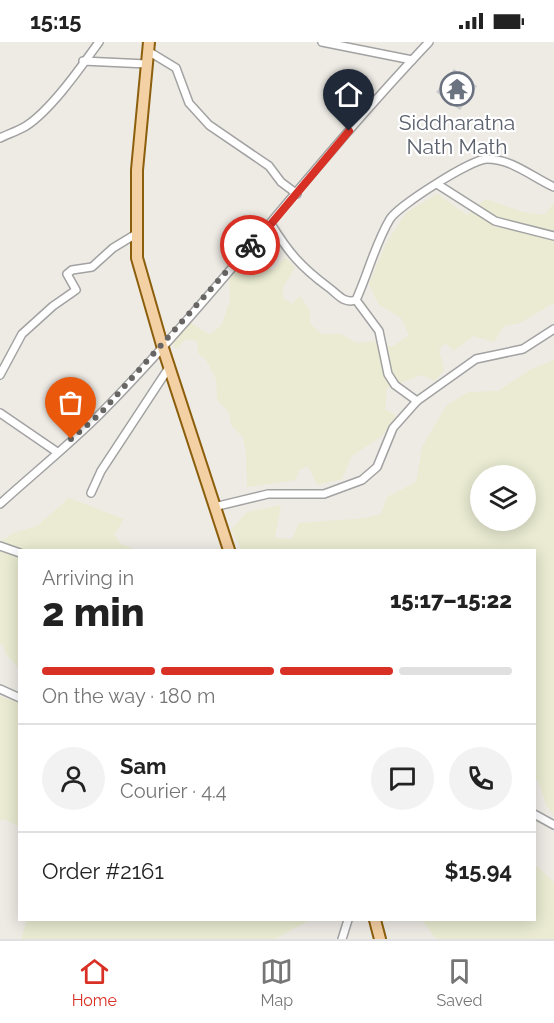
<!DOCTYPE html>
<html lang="en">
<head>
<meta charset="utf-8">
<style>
	:root { --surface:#fff; --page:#f2f2f2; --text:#222; --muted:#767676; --line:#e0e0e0; --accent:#d93025 }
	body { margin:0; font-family:Raleway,sans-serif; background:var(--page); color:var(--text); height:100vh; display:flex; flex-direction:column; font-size:22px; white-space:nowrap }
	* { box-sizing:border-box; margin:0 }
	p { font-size:20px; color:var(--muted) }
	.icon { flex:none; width:33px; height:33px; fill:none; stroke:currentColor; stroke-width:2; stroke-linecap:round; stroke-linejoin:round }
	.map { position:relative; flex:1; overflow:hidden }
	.drawer { position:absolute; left:18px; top:507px; width:518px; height:372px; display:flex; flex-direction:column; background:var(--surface); border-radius:0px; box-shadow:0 3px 15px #0003 }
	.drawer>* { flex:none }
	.buttons { position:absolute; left:470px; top:423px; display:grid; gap:12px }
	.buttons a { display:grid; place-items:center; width:66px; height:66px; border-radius:50%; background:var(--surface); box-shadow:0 3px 15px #0003; font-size:30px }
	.pin { position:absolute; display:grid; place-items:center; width:51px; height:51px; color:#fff; margin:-62px -26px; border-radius:50% 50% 50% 0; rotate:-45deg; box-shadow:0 0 6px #0007 }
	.pin .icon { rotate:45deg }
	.courier { position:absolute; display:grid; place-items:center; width:60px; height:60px; margin:-30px; border:4px solid #d93025; border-radius:50%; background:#fff; color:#222; box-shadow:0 2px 8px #0007 }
	.summary em { font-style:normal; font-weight:800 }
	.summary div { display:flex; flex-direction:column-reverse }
	.summary { display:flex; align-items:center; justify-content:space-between; height:102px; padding:0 24px }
	h1 { font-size:39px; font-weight:800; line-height:45px }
	.bar { display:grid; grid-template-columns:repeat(4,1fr); gap:9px 6px; align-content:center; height:72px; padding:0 24px }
	.bar i { height:8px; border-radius:4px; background:var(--line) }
	.bar .on { background:var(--accent) }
	.bar p { grid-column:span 4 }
	.line { display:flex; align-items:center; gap:15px; padding:0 24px; border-top:2px solid var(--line) }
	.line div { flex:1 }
	.round { display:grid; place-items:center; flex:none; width:63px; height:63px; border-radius:32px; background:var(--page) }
	.status { display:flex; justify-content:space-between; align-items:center; height:42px; padding:0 30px; background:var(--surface); direction:ltr }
	.status svg { height:16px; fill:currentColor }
	.menu { display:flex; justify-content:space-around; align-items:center; height:84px; border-top:2px solid var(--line); background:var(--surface); font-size:16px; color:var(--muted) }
	.menu a { display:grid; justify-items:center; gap:3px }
	.menu .on { color:var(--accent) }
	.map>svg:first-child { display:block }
	.religious { fill:#ccc }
	.farmland { fill:#eaebd2; fill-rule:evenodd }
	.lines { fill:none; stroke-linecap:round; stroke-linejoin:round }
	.street-casing { stroke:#a2a2a2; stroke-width:10 }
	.primary-casing { stroke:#8c5f0d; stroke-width:14 }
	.street { stroke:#fff; stroke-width:7 }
	.primary { stroke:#f4d0a5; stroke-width:10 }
	.done { stroke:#676664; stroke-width:6; stroke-dasharray:0 10.8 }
	.route { stroke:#d93025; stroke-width:8 }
	.labels { text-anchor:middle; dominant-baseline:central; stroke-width:4.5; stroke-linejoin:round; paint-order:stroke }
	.worship-label { font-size:21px; fill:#5b616d; stroke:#fff }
</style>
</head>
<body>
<div class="status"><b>15:15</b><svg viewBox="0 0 49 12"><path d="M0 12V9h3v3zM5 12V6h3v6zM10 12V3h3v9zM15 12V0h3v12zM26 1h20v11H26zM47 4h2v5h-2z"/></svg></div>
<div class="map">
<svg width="554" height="897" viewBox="0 0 554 897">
	<rect width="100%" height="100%" fill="#eeebe5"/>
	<!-- religious -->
	<path class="religious" d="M454,27L477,44L460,68L436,50Z"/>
	<!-- farmland -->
	<g class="farmland">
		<path d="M437,152L467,173L485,157L523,170L544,173L554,161V261L520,281L504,284L494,300L473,294L454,309L446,301L439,307L444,328L435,339L422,333L387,346L385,367L396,374L382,394L352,414L342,437L317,443L308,424L299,428L296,438L247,445L246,411L243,395L231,383L229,371L217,357L216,337L206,318L198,311L197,299L186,297L176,307L172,300L188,279L210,293L222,282L230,259L229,231L268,191L269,199L263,217L272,229L286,215L295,226L283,245V256L292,262L300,254L310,269V281L321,292H341L356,301L374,299L392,305L409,293L401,276L378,262L369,242L386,201L407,170Z"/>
		<path d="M554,318V774L546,763L539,741L534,734V508H242L231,488L247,470L281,463L275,496L292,497L299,481L365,476L381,472L387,455L416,440L422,405L446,364L468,350L498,349L531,327ZM480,434H525V478H480Z"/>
		<path d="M69,456L124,477L114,493L121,502L136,508H20L19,627L6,612L2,601L0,603V500L13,491L37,484Z"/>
		<path d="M0,654L19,661V785L5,777L0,778Z"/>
		<path d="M534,822L554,840V897H436L422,878H534Z"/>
		<path d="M27,878H310L275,897H21Z"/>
	</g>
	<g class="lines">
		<!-- street casing -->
		<g class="street-casing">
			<g id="street">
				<path d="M322,0L412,18"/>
				<path d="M148,9L176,26L189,61L209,83L269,124L281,140L297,152"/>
				<path d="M83,19L147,22"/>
				<path d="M0,96C8,92 18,89 26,84C51,68 81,25 99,0"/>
				<path d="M437,142L495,179L554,194"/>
				<path d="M271,182C289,211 301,225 328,245C338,252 343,262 356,258C368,232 375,202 390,177C398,164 471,117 487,117C512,117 532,135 554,145"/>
				<path d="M356,258L379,289L388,332L395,343L417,359"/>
				<path d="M0,333L22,292L53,264L76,248L67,232L72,228L92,225L113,206L136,192"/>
				<path d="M0,371L57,410"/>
				<path d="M91,451L101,429L170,324"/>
				<path d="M0,462C33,432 69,403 101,371C217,253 315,120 429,0"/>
				<path d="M214,465L268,452H324L362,438L377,425L393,386L417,359L476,317L523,307L554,287"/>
				<path d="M0,504L20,511"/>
				<path d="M0,647L20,656"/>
				<path d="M534,772L554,783"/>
				<path d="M342,897L348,878"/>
			</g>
		</g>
		<!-- primary casing -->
		<g class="primary-casing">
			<g id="primary">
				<path d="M149,0L137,128V216L162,303L229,508"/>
				<path d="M375,878L380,897"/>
			</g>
		</g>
		<!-- street -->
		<use href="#street" class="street"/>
		<!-- primary -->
		<use href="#primary" class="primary"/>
	</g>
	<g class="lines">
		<!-- done -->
		<path class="done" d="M71,397L100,372L250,203"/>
		<!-- route -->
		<path class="route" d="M250,203L271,182L349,89"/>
	</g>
	<!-- icons -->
	<defs>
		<g id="temple-ring" transform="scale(1.725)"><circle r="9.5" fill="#fff" stroke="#6b7280" stroke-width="1.5"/><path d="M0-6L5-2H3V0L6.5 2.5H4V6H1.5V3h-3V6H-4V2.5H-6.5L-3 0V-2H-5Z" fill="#6b7280"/></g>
	</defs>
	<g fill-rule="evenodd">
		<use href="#temple-ring" x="457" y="47"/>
	</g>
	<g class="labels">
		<!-- worship labels -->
		<g class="worship-label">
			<text x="457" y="80">Siddharatna<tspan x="457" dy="24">Nath Math</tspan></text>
		</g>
	</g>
</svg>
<div class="buttons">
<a><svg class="icon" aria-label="layers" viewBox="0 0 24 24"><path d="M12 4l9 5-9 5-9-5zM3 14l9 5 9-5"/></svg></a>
</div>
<div class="pin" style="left:71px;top:397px;background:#ea580c"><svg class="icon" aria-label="bag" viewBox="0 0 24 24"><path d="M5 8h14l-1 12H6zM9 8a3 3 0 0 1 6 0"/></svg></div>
<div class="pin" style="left:349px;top:89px;background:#1f2937"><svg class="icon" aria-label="home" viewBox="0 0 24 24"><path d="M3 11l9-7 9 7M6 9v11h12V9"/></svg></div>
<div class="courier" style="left:250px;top:203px"><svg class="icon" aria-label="bike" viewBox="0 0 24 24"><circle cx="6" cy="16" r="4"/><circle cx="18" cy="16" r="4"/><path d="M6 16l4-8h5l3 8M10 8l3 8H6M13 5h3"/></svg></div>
<section class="drawer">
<div class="summary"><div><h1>2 min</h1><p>Arriving in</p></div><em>15:17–15:22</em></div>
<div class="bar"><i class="on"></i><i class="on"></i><i class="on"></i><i></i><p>On the way · 180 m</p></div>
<div class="line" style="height:108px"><a class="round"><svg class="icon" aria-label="person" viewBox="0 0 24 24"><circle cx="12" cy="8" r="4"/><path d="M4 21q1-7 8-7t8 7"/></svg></a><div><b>Sam</b><p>Courier · 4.4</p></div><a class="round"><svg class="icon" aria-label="chat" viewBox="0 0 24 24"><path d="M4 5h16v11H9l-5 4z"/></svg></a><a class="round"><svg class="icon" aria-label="phone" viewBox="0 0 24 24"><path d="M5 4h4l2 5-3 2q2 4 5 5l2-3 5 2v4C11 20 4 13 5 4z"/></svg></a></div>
<div class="line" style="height:78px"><div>Order #2161</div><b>$15.94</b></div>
</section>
</div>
<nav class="menu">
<a class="on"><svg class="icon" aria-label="home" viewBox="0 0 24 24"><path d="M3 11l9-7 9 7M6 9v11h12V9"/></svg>Home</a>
<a><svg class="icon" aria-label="map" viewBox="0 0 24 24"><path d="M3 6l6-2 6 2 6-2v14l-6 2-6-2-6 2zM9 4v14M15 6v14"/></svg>Map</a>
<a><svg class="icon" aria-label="saved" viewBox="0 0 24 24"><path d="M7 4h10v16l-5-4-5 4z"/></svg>Saved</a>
</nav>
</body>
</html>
